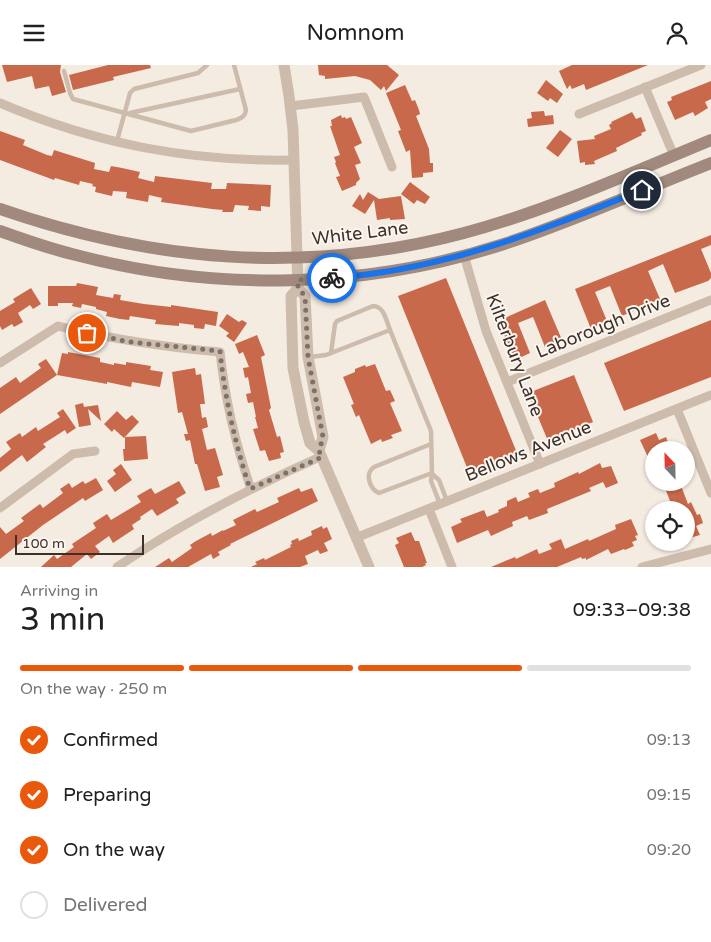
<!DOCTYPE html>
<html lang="en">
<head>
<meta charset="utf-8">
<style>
	:root { --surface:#fff; --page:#f2f2f2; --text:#202124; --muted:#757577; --line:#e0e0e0; --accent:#ea580c }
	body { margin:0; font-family:"Varela Round",sans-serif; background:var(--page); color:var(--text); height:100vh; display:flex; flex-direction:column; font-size:19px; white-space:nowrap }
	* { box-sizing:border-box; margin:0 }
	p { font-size:16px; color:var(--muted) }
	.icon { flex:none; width:28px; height:28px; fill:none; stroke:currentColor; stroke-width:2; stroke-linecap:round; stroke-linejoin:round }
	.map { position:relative; height:502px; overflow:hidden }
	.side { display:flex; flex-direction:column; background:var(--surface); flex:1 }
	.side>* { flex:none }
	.needle { width:32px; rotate:338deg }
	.fabs { position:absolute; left:645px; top:376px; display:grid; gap:10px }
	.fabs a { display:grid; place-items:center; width:50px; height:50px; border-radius:50%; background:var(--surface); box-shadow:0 1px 4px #0004; font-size:25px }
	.scale { position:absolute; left:15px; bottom:12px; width:129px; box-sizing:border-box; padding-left:5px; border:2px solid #3b302b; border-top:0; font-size:14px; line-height:18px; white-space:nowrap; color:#3b302b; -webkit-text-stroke:4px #fbf5ee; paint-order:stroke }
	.pin { position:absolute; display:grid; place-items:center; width:42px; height:42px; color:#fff; margin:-21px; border:2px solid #fff; border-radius:50%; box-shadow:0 1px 5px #0007 }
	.courier { position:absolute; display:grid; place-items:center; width:50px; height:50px; margin:-25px; border:4px solid #1a73e8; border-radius:50%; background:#fff; color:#222; box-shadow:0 1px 6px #0007 }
	.overview em { font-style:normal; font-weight:600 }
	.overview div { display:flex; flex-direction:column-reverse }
	.overview { display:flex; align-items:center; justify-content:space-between; height:85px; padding:0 20px }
	h1 { font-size:32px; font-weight:600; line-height:38px }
	.bar { display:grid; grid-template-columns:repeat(4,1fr); gap:8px 5px; align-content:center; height:60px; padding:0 20px }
	.bar i { height:6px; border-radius:4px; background:var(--line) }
	.bar .selected { background:var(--accent) }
	.bar p { grid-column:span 4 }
	ol { padding:0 20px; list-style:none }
	li { display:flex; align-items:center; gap:15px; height:55px }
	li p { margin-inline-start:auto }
	li .icon { padding:5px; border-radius:50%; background:var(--accent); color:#fff; stroke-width:4 }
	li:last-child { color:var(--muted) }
	li i { width:28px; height:28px; border:2px solid var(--line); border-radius:50% }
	header { display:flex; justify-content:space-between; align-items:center; height:65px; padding:0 20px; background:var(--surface); font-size:22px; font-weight:600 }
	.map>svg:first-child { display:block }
	.building { fill:#c8694b }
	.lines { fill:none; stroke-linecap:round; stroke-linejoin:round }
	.service { stroke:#cdbbac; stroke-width:4.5 }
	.minor { stroke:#cdbbac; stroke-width:9 }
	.tertiary { stroke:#cdbbac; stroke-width:11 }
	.secondary { stroke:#a18a7d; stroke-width:12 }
	.done { stroke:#7c716b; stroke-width:5; stroke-dasharray:0 9 }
	.route { stroke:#1a73e8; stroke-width:6 }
	.labels { text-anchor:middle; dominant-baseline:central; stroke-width:4; stroke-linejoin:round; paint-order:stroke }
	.street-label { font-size:18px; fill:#3b302b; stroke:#fbf5ee }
</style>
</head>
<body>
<header><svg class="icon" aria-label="menu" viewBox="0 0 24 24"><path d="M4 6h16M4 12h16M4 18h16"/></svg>Nomnom<svg class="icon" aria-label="person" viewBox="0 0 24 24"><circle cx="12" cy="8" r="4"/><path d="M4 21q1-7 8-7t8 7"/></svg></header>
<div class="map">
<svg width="711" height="502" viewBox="0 0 711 502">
	<rect width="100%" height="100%" fill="#f4ebe1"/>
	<!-- building -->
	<g class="building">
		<path d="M2,0H61L60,7L66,27L52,31L49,21L35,24L32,11L7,17Z"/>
		<path d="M108,0H150L151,3L113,12L114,15L73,25L69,10Z"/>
		<path d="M318,0H387L399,10L386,26L384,21L381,25L370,15L355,11L325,14V11L319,10Z"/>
		<path d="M572,0H648L586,25L584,19L572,24L570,20L567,24L559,6Z"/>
		<path d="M546,15L563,29L557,38L550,33L548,36L537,28Z"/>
		<path d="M711,16V34L705,37L708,43L695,51L693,47L675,55L667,37L672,35L671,32Z"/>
		<path d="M405,20L412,36L415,35L419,45L420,49L416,51L429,84L430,98H433V107L423,108V112L412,113L410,85L406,87L403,79L398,66L401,65L386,28Z"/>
		<path d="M544,46L545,51L553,50L554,59L528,62L527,54L532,53L531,47Z"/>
		<path d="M632,47L636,54L641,52L646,66L641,68L642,70L616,83L617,86L594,96L595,99L585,100V97L580,98L577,76L595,74L594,71L611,64L609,60L612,58L611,57Z"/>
		<path d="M341,50L342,53L345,52L346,54L351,52L362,78L354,82L361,98L355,100L360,114L356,118V120L342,126L336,112L340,111L335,98L336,97L334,92L340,90L330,61H332L331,55Z"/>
		<path d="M560,65L572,74L558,92L546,83Z"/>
		<path d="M0,66L25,75L23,80L47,90L52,91L54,85L95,98L94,104L109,107L111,101L122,103L140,107L138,113L154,117L155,111L212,118L211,124H226L227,118L271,120L270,142L261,141V146L248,145L249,141L235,140L233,147H222L223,145L212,144L161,137L162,133L149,130L148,137L126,133L127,127L113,126L112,131L95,127L96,122L92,121L93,119L80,116L79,120L55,113L54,115L0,95Z"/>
		<path d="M410,117L430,132L425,139L417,135L414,139L401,129Z"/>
		<path d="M368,127L379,134L401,131L405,154L390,155V153L377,155L374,135L365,149L352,141L360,129L363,135Z"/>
		<path d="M711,170V180L701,184L711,208V213L708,216L675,228L663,199L648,206L660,234L622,251L610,221L595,227L607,256L591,264L575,224Z"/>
		<path d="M446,213L517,388L478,404L479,406L470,410L398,231Z"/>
		<path d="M77,218L98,222L96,230L113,233L114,229L121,230L120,235L144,239L171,242V240L218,247L216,261L205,259L204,264L194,263V260L179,258V261L155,259L156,255L130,251L129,255L120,254L106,251L107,247L96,244V242L82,239L81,243L72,241L73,238H58V241H48V221H76Z"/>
		<path d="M31,223L41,239L33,244L30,240L18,248L23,257L14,262L12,259L2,265L0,261V246L15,237L13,234Z"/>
		<path d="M545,235L562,275L545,282L533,252L518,258L530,288L515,295L498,256Z"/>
		<path d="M227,249L239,257L242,255L247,258L234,277L226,271L229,268L219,261Z"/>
		<path d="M711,255V312L624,346L604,298Z"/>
		<path d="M257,270L265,290L261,292L271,343L269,345L277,372L280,371L284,387L280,388L281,393L269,396L265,385L260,386L253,364L258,363L255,352H256L253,337L248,338L246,329L251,328L248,312L245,313L243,303L249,302L243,287L239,289L235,279Z"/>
		<path d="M68,287L100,293V297L114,300V298L126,300V297L151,301L150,305L163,307L160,322L132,317L131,322L107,317V319L57,310L62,288L68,289Z"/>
		<path d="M46,294L57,310L0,349V323L16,312L20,318L41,303L38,299Z"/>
		<path d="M375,299L386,326L390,325L395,336L390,338L402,366L391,370L393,373L382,377L381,374L371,379L359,350L356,352L351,340L354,339L343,312L355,307V304L365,300L366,302Z"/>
		<path d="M195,303L196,310L201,309L205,339H200L202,353L206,352L208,362L202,364L207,385L215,383L223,410L217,412L220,422L205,426L197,399H195L190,375L186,376L184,369H188L182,347L178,348L172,307Z"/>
		<path d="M574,310L593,357L548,376L528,328Z"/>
		<path d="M83,338L84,342L98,340L101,356L88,344L91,360L79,362L75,340Z"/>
		<path d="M63,344L76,363L67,369L65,365L43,379L46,382L27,397L22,390L0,407V393L11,384L6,377L20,368L22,372L36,362L38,366L60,352L57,348Z"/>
		<path d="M117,346L126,355L132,350L139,357L124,373L114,364L112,367L104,359Z"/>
		<path d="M656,368L659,375L666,372L671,385H654L653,403L640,375Z"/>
		<path d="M146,371L148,394L124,396L123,384H125V372Z"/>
		<path d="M600,398L602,403L611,401L618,418L606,423L603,417L589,423L591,426L547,444L548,448L529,455L527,451L512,457L513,461L491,471L488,465L457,478L451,462L462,457L460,454L484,445L487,452L499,447L498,445L507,441V436L516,432L518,437L530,432L528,428L538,424L540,428L555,422L554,418L578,407L579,409Z"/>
		<path d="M121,399L132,415L115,427L107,416L116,409L113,405Z"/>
		<path d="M96,413L103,425L85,436L83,433L43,460L0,494V462L6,469L24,456L21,453L29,447L40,439L43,443L63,428L60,424L69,418L72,423L83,416L85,419Z"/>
		<path d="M179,416L186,428L176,434L179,438L157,451L152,444L140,452L141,454L132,460L134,464L113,478L109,471L95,481L100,487L91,494L87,489L71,502H41L54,490L57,494L74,482L72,479L96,463L93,458L107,449L111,455L141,437L137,431L151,423L155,429Z"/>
		<path d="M663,418H680L688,439L691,437L697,450L700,449L703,458L696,461L700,470L686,474V445H670L667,438L670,436Z"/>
		<path d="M299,423L301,427L312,423L318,436L230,479L231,480L218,487L220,490L213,494L211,489L188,502H155L169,493L172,497L192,483L190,480L196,476L211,468L212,471L223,465V466L236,460L233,455L255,444L257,447L279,437L277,433Z"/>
		<path d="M631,454L638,470L635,471L637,475L632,477L634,481L625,485L624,484L611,489L608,484L586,495V493L582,494L581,492L557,502H491L515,492L516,494L537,484L539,489L552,484L549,479L561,474L565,484L588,474L589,476L616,464L615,460Z"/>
		<path d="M322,461L323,464L327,462L332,474L324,478L328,486L320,489L318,485L305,491L308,499L300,502H251L257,499L255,497L264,493L265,495L291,482L290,480L292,479L291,476L298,473L299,476L312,470L311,466Z"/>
		<path d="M411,467L415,476H419L427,498H425L426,500L422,502H404L395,480L399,478L396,473Z"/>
	</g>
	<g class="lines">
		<!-- service -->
		<g class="service">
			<path d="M64,6L70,28L73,34L191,66L236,55C241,53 245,52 246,45L234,0"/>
			<path d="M130,48L240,24"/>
			<path d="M117,76L130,28L134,24L198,8L207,0"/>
			<path d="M331,288L335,259L337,256L373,241C384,241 386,255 390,265"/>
			<path d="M310,292L326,290L390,265L431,366L432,409L431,416L440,439"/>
			<path d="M431,379L374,402C364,409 370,424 379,428L432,408"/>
			<path d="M432,409L439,415L447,436"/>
		</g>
		<!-- minor -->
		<g class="minor">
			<path d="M645,22L674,91"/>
			<path d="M0,38C96,79 190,97 294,95"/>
			<path d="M291,41L364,32L392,102"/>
			<path d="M579,49L701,0"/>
			<path d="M464,190L486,266L540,399"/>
			<path d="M0,298L58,261C112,274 165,282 220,287C225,334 235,378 251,424"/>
			<path d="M507,317L711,235"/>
			<path d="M677,344L711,428"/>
			<path d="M0,443L73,389L95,386"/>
			<path d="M429,444L452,502"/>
			<path d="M358,472L711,330"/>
			<path d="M117,502C182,458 250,423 322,391"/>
			<path d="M642,502L711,484"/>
		</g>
		<!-- tertiary -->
		<g class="tertiary">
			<path d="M284,0L289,31L293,65L298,223L305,231L308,292L323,372L319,386"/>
			<path d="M298,223L291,231L293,303L304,357L310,378L319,386L369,502"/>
		</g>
		<!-- secondary -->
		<g class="secondary">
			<path d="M0,144C153,197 306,210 464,168C547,146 631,108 711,75"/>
			<path d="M0,166C25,175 50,184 76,190C215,227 366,224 504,179C574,156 642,125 711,98"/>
		</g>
	</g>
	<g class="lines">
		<!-- done -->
		<path class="done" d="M87,268L130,277L220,286C225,334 235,378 250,424L322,392L319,386L323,372L308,292L305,231L298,223V215L332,213"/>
		<!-- route -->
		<path class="route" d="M332,213C445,205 539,166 642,125"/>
	</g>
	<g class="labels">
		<!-- street labels -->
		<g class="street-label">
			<text transform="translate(360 168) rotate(-7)">White Lane</text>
			<text transform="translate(603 261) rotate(-22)">Laborough Drive</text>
			<text transform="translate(515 290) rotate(69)">Kilterbury Lane</text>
			<text transform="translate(528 386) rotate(-22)">Bellows Avenue</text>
		</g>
	</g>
</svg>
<div class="fabs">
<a><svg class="needle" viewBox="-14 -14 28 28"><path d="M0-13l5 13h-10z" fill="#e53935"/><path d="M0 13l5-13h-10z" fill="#757577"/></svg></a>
<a><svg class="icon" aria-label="locate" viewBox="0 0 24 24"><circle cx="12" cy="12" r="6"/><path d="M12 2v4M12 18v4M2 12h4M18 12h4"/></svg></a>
</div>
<div class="scale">100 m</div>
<div class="pin" style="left:87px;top:268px;background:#ea580c"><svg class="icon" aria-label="bag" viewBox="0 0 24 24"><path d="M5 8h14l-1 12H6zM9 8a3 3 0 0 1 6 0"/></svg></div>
<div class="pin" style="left:642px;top:125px;background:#1f2937"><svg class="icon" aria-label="home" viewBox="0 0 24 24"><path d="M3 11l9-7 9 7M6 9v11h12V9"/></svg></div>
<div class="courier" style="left:332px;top:213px"><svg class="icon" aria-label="bike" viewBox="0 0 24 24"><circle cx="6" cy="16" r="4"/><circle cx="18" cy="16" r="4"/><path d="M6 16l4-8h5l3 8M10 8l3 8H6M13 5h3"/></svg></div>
</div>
<section class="side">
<div class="overview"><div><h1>3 min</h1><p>Arriving in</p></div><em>09:33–09:38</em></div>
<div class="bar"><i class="selected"></i><i class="selected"></i><i class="selected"></i><i></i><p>On the way · 250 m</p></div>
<ol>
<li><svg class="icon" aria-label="check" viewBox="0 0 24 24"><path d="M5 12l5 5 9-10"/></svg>Confirmed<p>09:13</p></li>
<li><svg class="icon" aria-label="check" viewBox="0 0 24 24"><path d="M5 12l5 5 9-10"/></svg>Preparing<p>09:15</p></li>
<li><svg class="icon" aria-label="check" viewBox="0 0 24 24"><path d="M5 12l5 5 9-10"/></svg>On the way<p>09:20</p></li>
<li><i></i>Delivered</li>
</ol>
</section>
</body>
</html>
